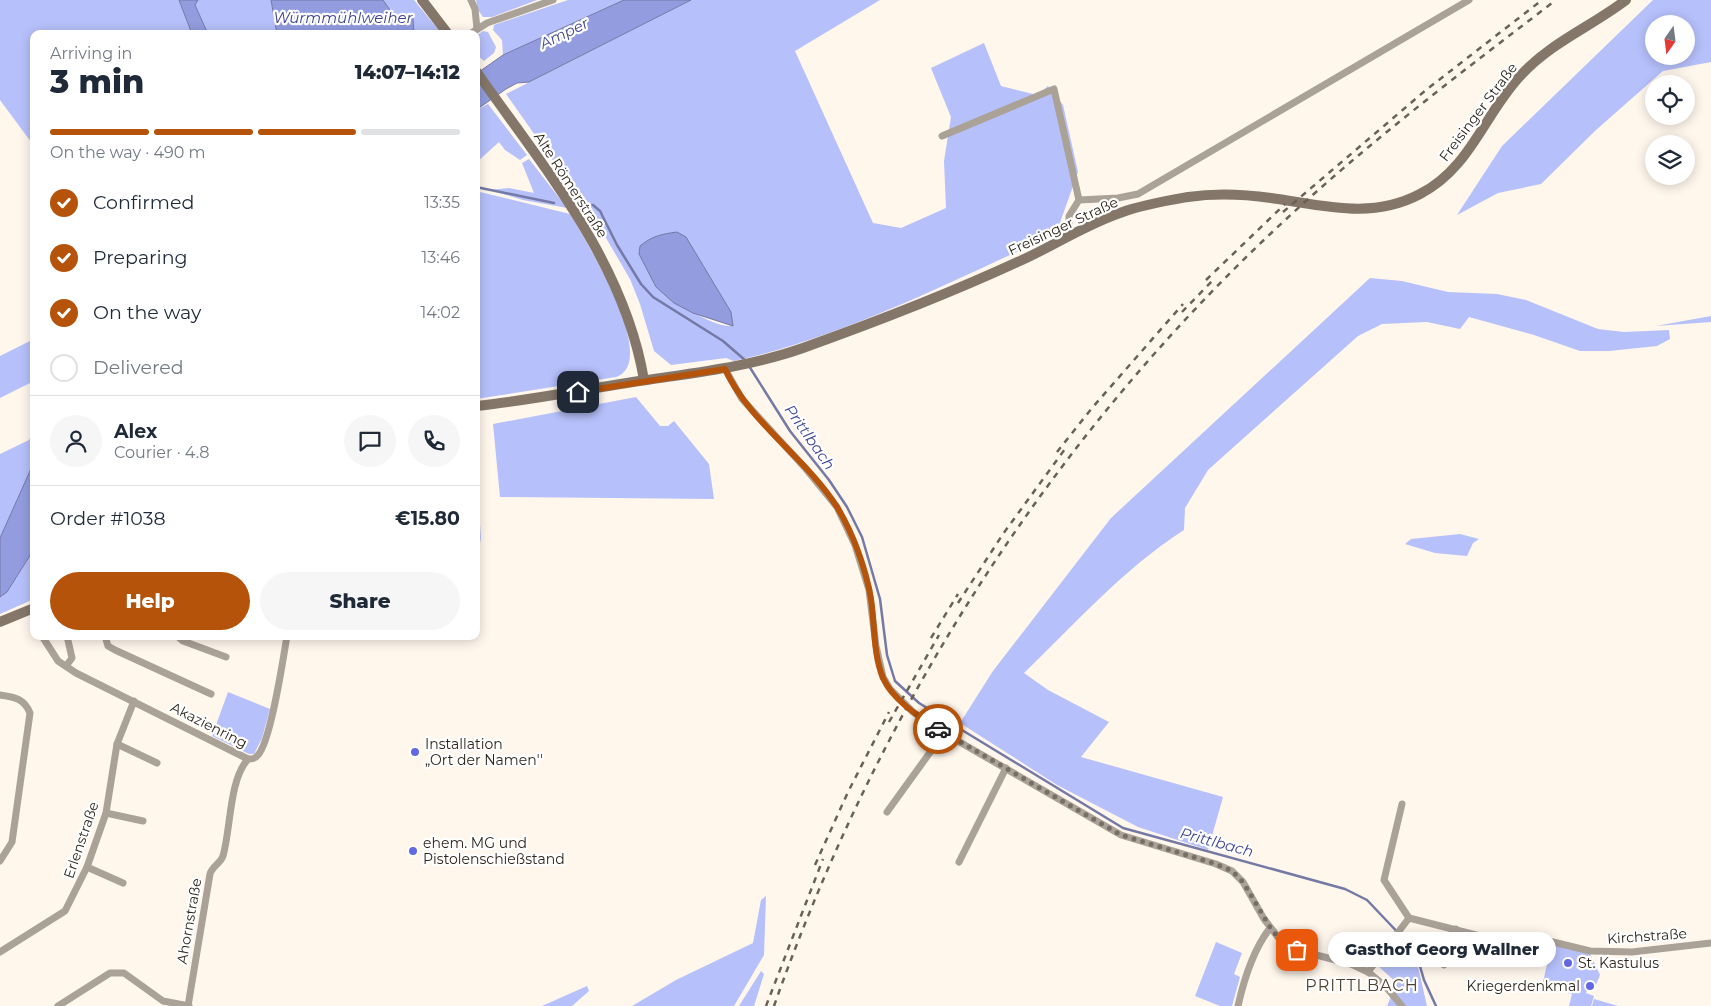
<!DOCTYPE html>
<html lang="en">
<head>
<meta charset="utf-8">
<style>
	:root { --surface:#fff; --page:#f6f6f7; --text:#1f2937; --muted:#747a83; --line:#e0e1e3; --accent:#b45309 }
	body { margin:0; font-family:Montserrat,sans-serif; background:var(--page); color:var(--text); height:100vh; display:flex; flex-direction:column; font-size:19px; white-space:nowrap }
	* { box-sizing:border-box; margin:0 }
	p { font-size:16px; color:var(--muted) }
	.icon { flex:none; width:28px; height:28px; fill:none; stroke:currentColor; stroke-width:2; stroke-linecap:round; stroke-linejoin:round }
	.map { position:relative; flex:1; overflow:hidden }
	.side { position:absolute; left:30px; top:30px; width:450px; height:610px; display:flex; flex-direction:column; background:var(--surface); border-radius:10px; box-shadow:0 2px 12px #0003 }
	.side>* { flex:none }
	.needle { width:32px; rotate:194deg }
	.fabs { position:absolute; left:1645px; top:15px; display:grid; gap:10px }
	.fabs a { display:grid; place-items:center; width:50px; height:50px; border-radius:50%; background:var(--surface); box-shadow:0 2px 12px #0003; font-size:25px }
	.pin { position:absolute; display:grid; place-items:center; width:42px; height:42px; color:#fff; margin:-21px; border-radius:10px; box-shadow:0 2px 8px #0006 }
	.courier { position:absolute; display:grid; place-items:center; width:50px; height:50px; margin:-25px; border:4px solid #b45309; border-radius:50%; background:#fff; color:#222; box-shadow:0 1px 6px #0007 }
	.bubble { position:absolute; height:35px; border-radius:18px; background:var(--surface); box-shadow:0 2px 12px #0003; font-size:16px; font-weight:800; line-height:35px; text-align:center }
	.headline em { font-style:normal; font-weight:800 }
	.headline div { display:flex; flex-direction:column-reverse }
	.headline { display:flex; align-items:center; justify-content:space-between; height:85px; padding:0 20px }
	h1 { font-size:32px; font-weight:800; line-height:38px }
	.bar { display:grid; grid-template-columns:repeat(4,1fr); gap:8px 5px; align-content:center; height:60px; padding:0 20px }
	.bar i { height:6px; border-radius:4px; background:var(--line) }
	.bar .current { background:var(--accent) }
	.bar p { grid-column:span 4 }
	.line { display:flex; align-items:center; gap:12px; padding:0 20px; border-top:1px solid var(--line) }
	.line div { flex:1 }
	.round { display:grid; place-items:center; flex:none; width:52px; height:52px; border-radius:26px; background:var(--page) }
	ol { padding:0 20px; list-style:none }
	li { display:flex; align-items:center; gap:15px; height:55px }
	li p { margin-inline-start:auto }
	li .icon { padding:5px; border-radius:50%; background:var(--accent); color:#fff; stroke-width:4 }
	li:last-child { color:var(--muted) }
	li i { width:28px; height:28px; border:2px solid var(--line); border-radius:50% }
	.primary-button { display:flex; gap:10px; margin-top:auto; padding:10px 20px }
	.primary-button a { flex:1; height:58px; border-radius:30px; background:var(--accent); color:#fff; font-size:20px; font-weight:800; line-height:58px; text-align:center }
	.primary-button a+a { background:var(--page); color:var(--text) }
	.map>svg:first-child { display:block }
	.green { fill:#b6c0fa; fill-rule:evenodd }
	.water { fill:#929cdf; stroke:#7479a5 }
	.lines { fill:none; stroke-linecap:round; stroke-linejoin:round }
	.stream { stroke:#7479a5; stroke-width:2.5 }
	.minor { stroke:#aaa197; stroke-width:7 }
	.secondary { stroke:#847769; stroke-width:10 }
	.rail { stroke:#696158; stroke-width:2.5; stroke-dasharray:6 6; stroke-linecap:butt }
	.done { stroke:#776f65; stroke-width:5; stroke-dasharray:0 9 }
	.route { stroke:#b45309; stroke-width:6 }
	.poi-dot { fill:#6268e1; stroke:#fff; stroke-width:2 }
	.labels { text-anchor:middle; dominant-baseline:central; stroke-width:4.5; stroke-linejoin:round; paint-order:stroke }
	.street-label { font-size:14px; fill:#2e261d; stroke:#fff }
	.poi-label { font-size:14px; fill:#2e261d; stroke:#fff; text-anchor:start }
	.water-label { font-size:15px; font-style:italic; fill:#3f4493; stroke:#fff }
	.quarter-label { font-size:16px; letter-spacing:1px; fill:#53422f; stroke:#fff }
</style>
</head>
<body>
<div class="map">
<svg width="1711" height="1006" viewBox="0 0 1711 1006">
	<rect width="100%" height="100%" fill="#fff6ec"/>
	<!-- green -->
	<g class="green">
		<path d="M0,0H179L192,34H34V146L0,100Z"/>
		<path d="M198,0H271L277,34H208L195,5Z"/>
		<path d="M383,0H414L442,34H414L413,19L401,26Z"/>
		<path d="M476,0H537L492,17H483L478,10Z"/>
		<path d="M568,0H624L503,55L502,40L493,30L494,25Z"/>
		<path d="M691,0H880L795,51L873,223L901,228L946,208L944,161L951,117L931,68L984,43L1001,86L1037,95L1048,86L1063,105L1078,172L1056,234C951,281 847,336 734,361L726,358L671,365L654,351L640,304L630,279L599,226L506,94ZM656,287L733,326C712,328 672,300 656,287Z"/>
		<path d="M1653,0H1711V62L1663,71L1596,130L1541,184L1498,193L1457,215L1502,146ZM1654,24H1686V56H1654Z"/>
		<path d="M483,31L488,32L496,47L494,53L484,61L476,54V36Z"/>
		<path d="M488,104L527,155L520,160L505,150L499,142L476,163V110Z"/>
		<path d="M529,159L567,208L523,200L490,190L509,188L534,193L522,163Z"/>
		<path d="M476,191L570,214C585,239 661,362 616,377L476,399Z"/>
		<path d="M1370,278L1402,281L1448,292L1497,294L1526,300L1598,329L1624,332L1669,330L1670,339L1657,346L1609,351H1580L1534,335L1469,317L1460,329L1427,322L1382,324L1358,336L1208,470L1185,508L1184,530C1123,569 1076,623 1024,673L1048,690L1109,722L1081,757L1223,797L1208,850L1138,827L1057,785L960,723L993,671L1111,518Z"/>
		<path d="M1711,316V322L1656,326Z"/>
		<path d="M34,339V381L0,398V356Z"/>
		<path d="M636,397L660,426H668L674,421L709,464L714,499L500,497L493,424Z"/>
		<path d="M34,430V462L0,538V454L29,440Z"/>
		<path d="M476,466L481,538L476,565Z"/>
		<path d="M1460,534L1479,539L1473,543L1467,556L1435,553L1405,544L1411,539Z"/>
		<path d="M34,549V599L0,614V597L7,592Z"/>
		<path d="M228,692L270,709L262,738L254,754H249L212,736Z"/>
		<path d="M766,896L764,955L734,1006H632L676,980L753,943L761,900Z"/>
		<path d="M1399,937L1416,958L1427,1006H1387L1397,983L1378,966Z"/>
		<path d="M1216,942L1242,953L1234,974L1240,977L1232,1006H1220L1195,996Z"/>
		<path d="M1552,943L1589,952L1600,975L1595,987L1589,985L1586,993L1594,996L1591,1006H1569L1572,994L1542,986Z"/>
		<path d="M761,971L764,974L754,1006H739Z"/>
		<path d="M587,986L589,991L572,1006H542Z"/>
		<path d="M1594,999L1618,1006H1592Z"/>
	</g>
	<!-- water -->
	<g class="water">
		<path d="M179,0H198L195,5L208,34H192Z"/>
		<path d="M271,0H383L401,26L413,18L414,34H277Z"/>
		<path d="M624,0H691L529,82L517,83L506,89L476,110V74L503,55Z"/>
		<path d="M677,232L686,237L731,312L733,326L693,313L674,303L656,287L639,254L640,246C652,236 662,234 677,232Z"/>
		<path d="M34,462V549L7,592L0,597V538Z"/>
	</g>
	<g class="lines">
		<!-- stream -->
		<g class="stream">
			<path d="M476,187L554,203"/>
			<path d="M587,205H593L600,211L617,245L641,284L653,297L723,341L746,361"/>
			<path d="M749,366L790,431L829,480L847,507L862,537L880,599L887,655L895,681L919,703L950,722"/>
			<path d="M957,727L1123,828L1345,889L1367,900L1404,939L1417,956L1424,980L1436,1006"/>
		</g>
		<!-- minor -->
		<g class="minor">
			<path d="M471,0L475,9L477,29"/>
			<path d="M470,34L487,23L553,0"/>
			<path d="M942,136L1054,89L1079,200L1069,216V237"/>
			<path d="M1079,200L1118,198L1138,194L1469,0"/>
			<path d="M725,369L742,399L806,469L837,507L855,545L869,590L876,646L883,677L890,689L913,712L944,733L1121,835L1216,864L1232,871L1243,882L1264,919L1278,937L1297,950L1351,964L1368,972L1386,987L1402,1006"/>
			<path d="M42,636L58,661L76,673L248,759C252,759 255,759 258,755C271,741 283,659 287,636"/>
			<path d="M105,636L108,646L115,650L211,694"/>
			<path d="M177,636L183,641L226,657"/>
			<path d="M66,666L72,658L67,636"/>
			<path d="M0,695C14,697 24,698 30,713L12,842L0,861"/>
			<path d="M117,744L157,763"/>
			<path d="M1402,804L1384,880L1409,918"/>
			<path d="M887,812L944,733"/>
			<path d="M106,813L143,821"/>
			<path d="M959,862L1006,768"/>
			<path d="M87,867L123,883"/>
			<path d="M0,952L65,911L87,867L106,813L117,744L134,701"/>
			<path d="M1444,965L1456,929"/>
			<path d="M1368,972L1409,918L1480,936L1553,942L1590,951L1632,952L1711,943"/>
			<path d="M58,1006L110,973H124L163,1001L189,1006"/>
			<path d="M188,1006L210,874C212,866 220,864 223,856C231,828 229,780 248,759"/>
			<path d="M1238,1006C1244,979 1253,950 1270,928"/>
		</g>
		<!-- secondary -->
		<g class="secondary">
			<path d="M422,0L448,34"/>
			<path d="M476,71C543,167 624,261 644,380"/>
			<path d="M476,406C534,400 590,388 647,380C700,372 752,366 803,348C876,322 951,293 1022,260C1055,245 1085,225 1120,213C1141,205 1165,201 1188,197C1215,193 1243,194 1271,198C1322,205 1371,220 1420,194C1471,168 1485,112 1522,74C1552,42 1592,26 1626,0"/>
			<path d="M0,622L34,608"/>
		</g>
		<!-- rail -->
		<g class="rail">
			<path d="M1283,212L1426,90L1542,0"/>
			<path d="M1206,280L1285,204"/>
			<path d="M1182,312L1215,278"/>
			<path d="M1057,452L1092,408L1183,304"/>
			<path d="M958,603L1003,534L1065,449"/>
			<path d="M931,638L958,594"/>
			<path d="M889,722L939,635"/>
			<path d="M815,865L848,792L889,712"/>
			<path d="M766,1006L823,859"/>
			<path d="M774,1006C879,708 1051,437 1283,222C1369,142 1463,71 1556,0"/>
		</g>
	</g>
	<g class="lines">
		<!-- done -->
		<path class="done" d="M938,729L1121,835L1216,864L1232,871L1243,882L1273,932L1297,950"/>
		<!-- route -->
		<path class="route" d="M578,392L725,369C750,423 805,457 837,507C853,533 866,569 871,599C875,625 873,654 883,678C893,700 918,716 938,729"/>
	</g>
	<!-- markers -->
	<g class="poi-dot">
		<circle cx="415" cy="752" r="5"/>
		<circle cx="413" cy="851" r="5"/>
		<circle cx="1568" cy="963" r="5"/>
		<circle cx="1590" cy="986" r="5"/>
	</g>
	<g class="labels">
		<!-- street labels -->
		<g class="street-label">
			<text transform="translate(1478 112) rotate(-53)">Freisinger Straße</text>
			<text transform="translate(571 185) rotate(57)">Alte Römerstraße</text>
			<text transform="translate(1063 226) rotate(-25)">Freisinger Straße</text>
			<text transform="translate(209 725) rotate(27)">Akazienring</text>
			<text transform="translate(81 840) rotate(-71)">Erlenstraße</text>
			<text transform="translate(189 921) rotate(-80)">Ahornstraße</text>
			<text transform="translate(1647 936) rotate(-4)">Kirchstraße</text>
		</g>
		<!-- poi labels -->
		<g class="poi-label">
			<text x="425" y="744">Installation<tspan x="425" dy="16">„Ort der Namen''</tspan></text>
			<text x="423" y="843">ehem. MG und<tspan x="423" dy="16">Pistolenschießstand</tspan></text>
			<text x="1578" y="963">St. Kastulus</text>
			<text x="1580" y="986" text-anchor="end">Kriegerdenkmal</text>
		</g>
		<!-- water labels -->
		<g class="water-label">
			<text x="343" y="17">Würmmühlweiher</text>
			<text transform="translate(564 33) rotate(-26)">Amper</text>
			<text transform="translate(810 437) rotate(55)">Prittlbach</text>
			<text transform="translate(1217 842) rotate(15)">Prittlbach</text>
		</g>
		<!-- quarter labels -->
		<g class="quarter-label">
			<text x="1362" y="985">PRITTLBACH</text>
		</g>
	</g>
</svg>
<div class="fabs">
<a><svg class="needle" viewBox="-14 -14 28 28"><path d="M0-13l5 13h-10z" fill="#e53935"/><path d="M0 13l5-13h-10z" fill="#747a83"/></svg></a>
<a><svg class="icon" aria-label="locate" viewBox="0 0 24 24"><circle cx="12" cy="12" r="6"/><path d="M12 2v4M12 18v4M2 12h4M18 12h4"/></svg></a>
<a><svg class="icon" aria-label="layers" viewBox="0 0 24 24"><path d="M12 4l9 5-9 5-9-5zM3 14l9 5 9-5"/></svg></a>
</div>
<div class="pin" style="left:1297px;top:950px;background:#ea580c"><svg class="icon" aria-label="bag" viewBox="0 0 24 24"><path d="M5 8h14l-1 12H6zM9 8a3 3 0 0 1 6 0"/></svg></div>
<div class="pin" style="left:578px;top:392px;background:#1f2937"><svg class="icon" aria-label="home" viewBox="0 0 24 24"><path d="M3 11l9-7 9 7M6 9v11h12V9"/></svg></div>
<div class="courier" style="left:938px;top:729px"><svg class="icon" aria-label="car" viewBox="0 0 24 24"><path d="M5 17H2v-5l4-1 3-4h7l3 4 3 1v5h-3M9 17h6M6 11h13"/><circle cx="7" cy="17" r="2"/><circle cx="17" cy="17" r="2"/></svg></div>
<div class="bubble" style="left:1328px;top:932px;width:228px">Gasthof Georg Wallner</div>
<section class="side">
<div class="headline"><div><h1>3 min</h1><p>Arriving in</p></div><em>14:07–14:12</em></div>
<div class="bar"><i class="current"></i><i class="current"></i><i class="current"></i><i></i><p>On the way · 490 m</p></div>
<ol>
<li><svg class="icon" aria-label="check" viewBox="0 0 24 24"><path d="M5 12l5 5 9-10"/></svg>Confirmed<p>13:35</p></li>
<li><svg class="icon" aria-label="check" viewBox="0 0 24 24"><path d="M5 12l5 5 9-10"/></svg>Preparing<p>13:46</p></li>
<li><svg class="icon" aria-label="check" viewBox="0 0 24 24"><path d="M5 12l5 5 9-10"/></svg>On the way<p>14:02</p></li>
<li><i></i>Delivered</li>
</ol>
<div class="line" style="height:90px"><a class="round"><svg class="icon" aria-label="person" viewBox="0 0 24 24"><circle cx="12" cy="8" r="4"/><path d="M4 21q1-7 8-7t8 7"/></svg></a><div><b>Alex</b><p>Courier · 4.8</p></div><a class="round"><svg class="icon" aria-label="chat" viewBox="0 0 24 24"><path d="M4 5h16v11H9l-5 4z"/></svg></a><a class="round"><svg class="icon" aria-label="phone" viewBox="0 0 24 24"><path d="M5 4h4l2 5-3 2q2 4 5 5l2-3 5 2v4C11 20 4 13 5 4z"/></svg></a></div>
<div class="line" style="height:65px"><div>Order #1038</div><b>€15.80</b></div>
<div class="primary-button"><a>Help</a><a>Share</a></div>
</section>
</div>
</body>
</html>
